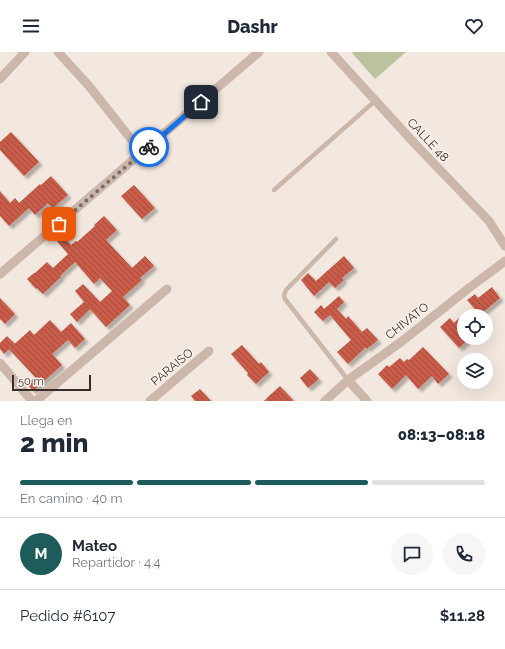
<!DOCTYPE html>
<html lang="es">
<head>
<meta charset="utf-8">
<style>
	:root { --surface:#fff; --page:#f6f6f7; --text:#1f2937; --muted:#747a83; --line:#e0e1e3; --accent:#1e5c5b }
	body { margin:0; font-family:Raleway,sans-serif; background:var(--page); color:var(--text); height:100vh; display:flex; flex-direction:column; font-size:15px; white-space:nowrap }
	* { box-sizing:border-box; margin:0 }
	p { font-size:13px; color:var(--muted) }
	.icon { flex:none; width:22px; height:22px; fill:none; stroke:currentColor; stroke-width:2; stroke-linecap:round; stroke-linejoin:round }
	.map { position:relative; height:349px; overflow:hidden }
	.drawer { display:flex; flex-direction:column; background:var(--surface); flex:1 }
	.drawer>* { flex:none }
	.fabs { position:absolute; left:457px; top:257px; display:grid; gap:8px }
	.fabs a { display:grid; place-items:center; width:36px; height:36px; border-radius:50%; background:var(--surface); box-shadow:0 4px 16px #0002; font-size:20px }
	.scale { position:absolute; left:12px; bottom:10px; width:79px; box-sizing:border-box; padding-left:4px; border:2px solid #392d2a; border-top:0; font-size:11px; line-height:14px; white-space:nowrap; color:#392d2a; -webkit-text-stroke:3px #fbf2ec; paint-order:stroke }
	.pin { position:absolute; display:grid; place-items:center; width:34px; height:34px; color:#fff; margin:-17px; border-radius:8px; box-shadow:0 2px 6px #0006 }
	.courier { position:absolute; display:grid; place-items:center; width:40px; height:40px; margin:-20px; border:3px solid #1a73e8; border-radius:50%; background:#fff; color:#222; box-shadow:0 1px 5px #0007 }
	.summary em { font-style:normal; font-weight:800 }
	.summary div { display:flex; flex-direction:column-reverse }
	.summary { display:flex; align-items:center; justify-content:space-between; height:68px; padding:0 20px }
	h1 { font-size:26px; font-weight:800; line-height:30px }
	.bar { display:grid; grid-template-columns:repeat(4,1fr); gap:6px 4px; align-content:center; height:48px; padding:0 20px }
	.bar i { height:5px; border-radius:3px; background:var(--line) }
	.bar .active { background:var(--accent) }
	.bar p { grid-column:span 4 }
	.line { display:flex; align-items:center; gap:10px; padding:0 20px; border-top:1px solid var(--line) }
	.line div { flex:1 }
	.round { display:grid; place-items:center; flex:none; width:42px; height:42px; border-radius:21px; background:var(--page) }
	header { display:flex; justify-content:space-between; align-items:center; height:52px; padding:0 20px; background:var(--surface); font-size:18px; font-weight:800 }
	.map>svg:first-child { display:block }
	.garden { fill:#bac39e }
	.building { fill:url(#building-back-hatch); filter:url(#shadow) }
	.lines { fill:none; stroke-linecap:round; stroke-linejoin:round }
	.lane { stroke:#ccb7aa; stroke-width:4.5 }
	.street { stroke:#ccb7aa; stroke-width:9 }
	.done { stroke:#7a6e69; stroke-width:4; stroke-dasharray:0 7.2 }
	.route { stroke:#1a73e8; stroke-width:5 }
	.labels { text-anchor:middle; dominant-baseline:central; stroke-width:3; stroke-linejoin:round; paint-order:stroke }
	.street-label { font-size:12px; fill:#392d2a; stroke:#fbf2ec }
</style>
</head>
<body>
<header><svg class="icon" aria-label="menu" viewBox="0 0 24 24"><path d="M4 6h16M4 12h16M4 18h16"/></svg>Dashr<svg class="icon" aria-label="heart" viewBox="0 0 24 24"><path d="M12 20l-8-8c-3-5 5-10 8-4 3-6 11-1 8 4z"/></svg></header>
<div class="map">
<svg width="505" height="349" viewBox="0 0 505 349">
	<defs>
		<pattern id="building-back-hatch" width="6" height="6" patternUnits="userSpaceOnUse"><rect width="6" height="6" fill="#c85c48"/><path d="M-1 5l2 2M0 0l6 6M5-1l2 2" fill="none" stroke="#a34c3c"/></pattern>
		<filter id="shadow"><feDropShadow dx="3.5" dy="3.5" stdDeviation="1" flood-color="#0004"/></filter>
	</defs>
	<rect width="100%" height="100%" fill="#f3e8df"/>
	<!-- garden -->
	<path class="garden" d="M354,0H406L375,27L352,1Z"/>
	<!-- building -->
	<g class="building">
		<path d="M11,80L39,110L24,124L0,98V90Z"/>
		<path d="M51,124L68,143L53,156L48,151L35,163L29,156L9,174L0,164V139L10,151L15,146L19,151L40,132L41,133Z"/>
		<path d="M134,133L155,156L142,167L121,144Z"/>
		<path d="M104,164L117,178L106,188L132,216L145,204L154,214L140,226L142,228L123,245L130,253L106,275L90,257L77,270L70,262L84,250L75,239L83,232L100,250L112,239L100,226L94,232L75,210L60,224L61,225L43,242L37,236L36,237L27,227L34,221H35L47,210L53,216L68,202L57,189L63,184L71,193L76,189L77,190L95,174L94,173Z"/>
		<path d="M344,204L354,216L342,226L344,228L335,236L329,230L314,244L301,228L308,221L316,229Z"/>
		<path d="M492,235L500,246L480,263L467,248L475,242L478,246Z"/>
		<path d="M339,244L344,250L337,257L346,267L348,264L362,280L367,276L378,288L367,297L366,295L348,312L337,300L351,288L330,263L323,269L314,260L321,253L324,257Z"/>
		<path d="M0,246L15,262L5,272L0,267Z"/>
		<path d="M450,266L454,271L459,266L464,272V286L469,287L459,296L440,275Z"/>
		<path d="M50,268L61,280L71,271L85,287L75,296L68,288L52,302L62,313L33,339L27,332L35,325L9,297L30,278L34,283Z"/>
		<path d="M7,284L15,292L4,302L0,297V291Z"/>
		<path d="M242,293L259,312L261,310L269,320L256,332L247,323L248,321L231,302Z"/>
		<path d="M423,295L449,322L438,332L432,324L418,337L406,323L392,337L378,322L387,313L389,315L400,306L404,310L407,307L409,308Z"/>
		<path d="M310,317L319,327L308,336L300,326Z"/>
		<path d="M280,334L294,349H264L270,343Z"/>
		<path d="M200,337L211,349H195L191,344Z"/>
	</g>
	<g class="lines">
		<!-- lane -->
		<g class="lane">
			<path d="M274,138L375,49"/>
			<path d="M336,187L286,238L284,243L285,247L348,328"/>
		</g>
		<!-- street -->
		<g class="street">
			<path d="M58,0L89,34L142,101"/>
			<path d="M331,0L416,93L489,169L505,194"/>
			<path d="M0,27L25,0"/>
			<path d="M0,222L259,0"/>
			<path d="M0,311L32,349"/>
			<path d="M348,328L367,349"/>
			<path d="M36,349L167,237"/>
			<path d="M150,349L209,299"/>
			<path d="M325,349L348,328L401,290L469,236L505,209"/>
		</g>
	</g>
	<g class="lines">
		<!-- done -->
		<path class="done" d="M59,172L149,95"/>
		<!-- route -->
		<path class="route" d="M149,95L201,50"/>
	</g>
	<g class="labels">
		<!-- street labels -->
		<g class="street-label">
			<text transform="translate(428 88) rotate(47)">CALLE 48</text>
			<text transform="translate(407 269) rotate(-38)">CHIVATO</text>
			<text transform="translate(172 315) rotate(-40)">PARAISO</text>
		</g>
	</g>
</svg>
<div class="fabs">
<a><svg class="icon" aria-label="locate" viewBox="0 0 24 24"><circle cx="12" cy="12" r="6"/><path d="M12 2v4M12 18v4M2 12h4M18 12h4"/></svg></a>
<a><svg class="icon" aria-label="layers" viewBox="0 0 24 24"><path d="M12 4l9 5-9 5-9-5zM3 14l9 5 9-5"/></svg></a>
</div>
<div class="scale">50 m</div>
<div class="pin" style="left:59px;top:172px;background:#ea580c"><svg class="icon" aria-label="bag" viewBox="0 0 24 24"><path d="M5 8h14l-1 12H6zM9 8a3 3 0 0 1 6 0"/></svg></div>
<div class="pin" style="left:201px;top:50px;background:#1f2937"><svg class="icon" aria-label="home" viewBox="0 0 24 24"><path d="M3 11l9-7 9 7M6 9v11h12V9"/></svg></div>
<div class="courier" style="left:149px;top:95px"><svg class="icon" aria-label="bike" viewBox="0 0 24 24"><circle cx="6" cy="16" r="4"/><circle cx="18" cy="16" r="4"/><path d="M6 16l4-8h5l3 8M10 8l3 8H6M13 5h3"/></svg></div>
</div>
<section class="drawer">
<div class="summary"><div><h1>2 min</h1><p>Llega en</p></div><em>08:13–08:18</em></div>
<div class="bar"><i class="active"></i><i class="active"></i><i class="active"></i><i></i><p>En camino · 40 m</p></div>
<div class="line" style="height:72px"><b class="round" style="background:var(--accent);color:#fff">M</b><div><b>Mateo</b><p>Repartidor · 4.4</p></div><a class="round"><svg class="icon" aria-label="chat" viewBox="0 0 24 24"><path d="M4 5h16v11H9l-5 4z"/></svg></a><a class="round"><svg class="icon" aria-label="phone" viewBox="0 0 24 24"><path d="M5 4h4l2 5-3 2q2 4 5 5l2-3 5 2v4C11 20 4 13 5 4z"/></svg></a></div>
<div class="line" style="height:52px"><div>Pedido #6107</div><b>$11.28</b></div>
</section>
</body>
</html>
